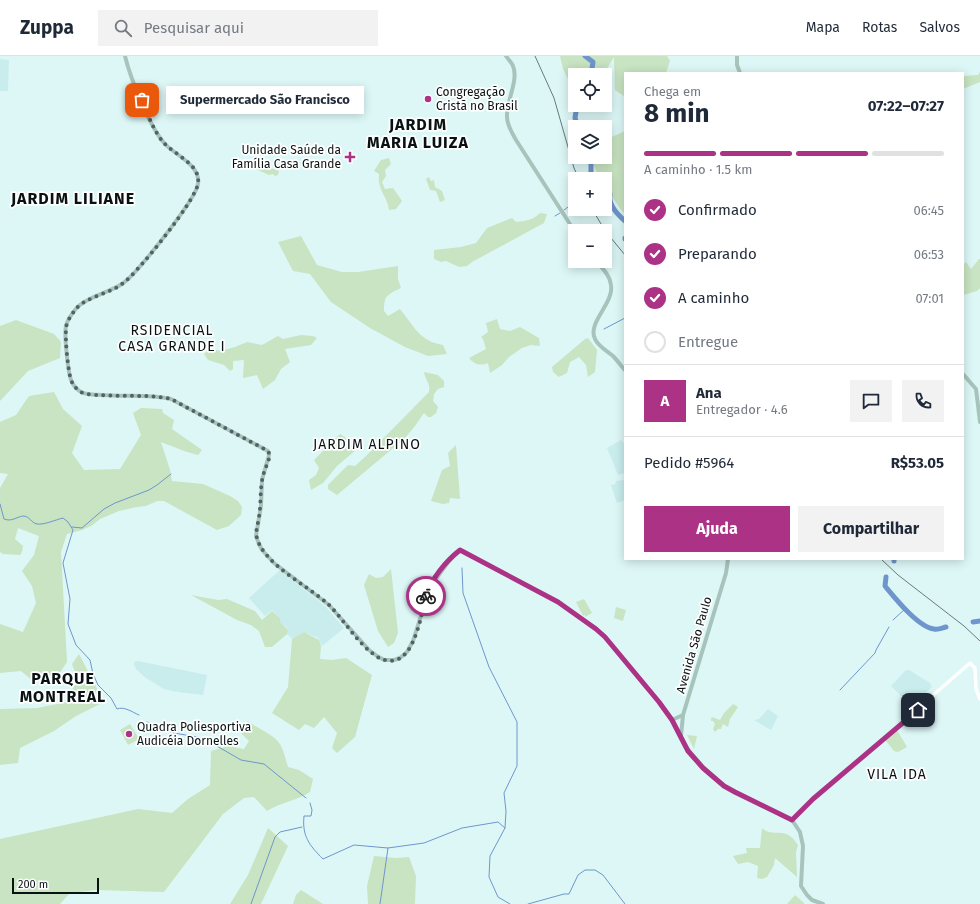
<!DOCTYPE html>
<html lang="pt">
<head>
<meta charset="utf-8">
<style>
	:root { --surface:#fff; --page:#f2f2f3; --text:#1f2937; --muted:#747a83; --line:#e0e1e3; --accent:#ac3286 }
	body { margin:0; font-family:"Fira Sans",sans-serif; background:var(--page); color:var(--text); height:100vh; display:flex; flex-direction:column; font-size:15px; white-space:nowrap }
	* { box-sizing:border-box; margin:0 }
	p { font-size:13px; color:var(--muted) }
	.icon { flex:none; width:22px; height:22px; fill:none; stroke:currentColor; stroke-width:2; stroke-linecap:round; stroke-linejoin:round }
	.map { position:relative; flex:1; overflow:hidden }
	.panel { position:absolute; left:624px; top:16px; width:340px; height:488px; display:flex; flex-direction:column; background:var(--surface); border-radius:0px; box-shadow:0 2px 10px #0003 }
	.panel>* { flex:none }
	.controls { position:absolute; left:568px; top:12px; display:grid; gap:8px }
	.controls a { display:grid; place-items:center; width:44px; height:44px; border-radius:0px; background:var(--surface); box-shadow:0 2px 10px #0003; font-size:20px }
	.scale { position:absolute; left:12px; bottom:10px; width:87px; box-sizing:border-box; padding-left:4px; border:2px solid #091213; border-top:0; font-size:11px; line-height:14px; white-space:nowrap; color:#091213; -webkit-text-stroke:3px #fefefe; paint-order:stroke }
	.pin { position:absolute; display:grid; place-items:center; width:34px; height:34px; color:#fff; margin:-17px; border-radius:8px; box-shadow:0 2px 6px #0006 }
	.courier { position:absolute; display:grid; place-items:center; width:40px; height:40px; margin:-20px; border:3px solid #ac3286; border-radius:50%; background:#fff; color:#222; box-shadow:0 1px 5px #0007 }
	.bubble { position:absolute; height:28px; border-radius:0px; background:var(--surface); box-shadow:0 2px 10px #0003; font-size:13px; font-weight:700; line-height:28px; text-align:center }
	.summary em { font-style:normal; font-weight:700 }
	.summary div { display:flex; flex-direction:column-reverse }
	.summary { display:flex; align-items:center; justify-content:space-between; height:68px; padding:0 20px }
	h1 { font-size:26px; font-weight:700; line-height:30px }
	.bar { display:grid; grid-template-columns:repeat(4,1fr); gap:6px 4px; align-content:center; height:48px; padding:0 20px }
	.bar i { height:5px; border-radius:3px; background:var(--line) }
	.bar .selected { background:var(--accent) }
	.bar p { grid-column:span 4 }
	.line { display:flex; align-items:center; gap:10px; padding:0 20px; border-top:1px solid var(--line) }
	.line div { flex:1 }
	.round { display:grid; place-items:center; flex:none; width:42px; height:42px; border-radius:0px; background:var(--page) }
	ol { padding:0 20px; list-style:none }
	li { display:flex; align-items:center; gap:12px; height:44px }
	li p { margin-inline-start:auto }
	li .icon { padding:4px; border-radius:50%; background:var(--accent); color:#fff; stroke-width:4 }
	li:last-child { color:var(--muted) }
	li i { width:22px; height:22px; border:2px solid var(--line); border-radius:50% }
	.primary-button { display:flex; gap:8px; margin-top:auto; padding:8px 20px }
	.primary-button a { flex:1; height:46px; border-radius:0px; background:var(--accent); color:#fff; font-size:16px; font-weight:700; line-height:46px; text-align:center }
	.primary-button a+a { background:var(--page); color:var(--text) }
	header { display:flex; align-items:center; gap:24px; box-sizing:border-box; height:56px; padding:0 20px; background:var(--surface); border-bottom:1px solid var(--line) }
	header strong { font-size:19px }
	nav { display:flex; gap:22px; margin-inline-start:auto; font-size:14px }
	.search { width:280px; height:36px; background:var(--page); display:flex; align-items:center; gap:10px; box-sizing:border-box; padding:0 14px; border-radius:0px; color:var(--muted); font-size:15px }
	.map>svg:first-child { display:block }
	.built { fill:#c9eced }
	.green { fill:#c8e4c2 }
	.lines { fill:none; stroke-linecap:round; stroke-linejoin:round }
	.stream { stroke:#6f96cc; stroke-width:1 }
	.river { stroke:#6f96cc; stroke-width:5 }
	.tertiary { stroke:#fff; stroke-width:3.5 }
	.secondary { stroke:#a7c4bc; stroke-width:4 }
	.rail { stroke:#697a7a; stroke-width:1 }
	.done { stroke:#536263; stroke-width:4; stroke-dasharray:0 7.2 }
	.route { stroke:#ac3286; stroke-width:5 }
	.poi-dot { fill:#ac3286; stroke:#fefefe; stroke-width:1.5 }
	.labels { text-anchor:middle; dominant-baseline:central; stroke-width:3.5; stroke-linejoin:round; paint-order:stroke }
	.poi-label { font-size:12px; fill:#091213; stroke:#fefefe; text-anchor:start }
	.street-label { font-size:12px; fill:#091213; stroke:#fefefe }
	.quarter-label { font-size:14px; letter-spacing:1px; fill:#091213; stroke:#fefefe }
	.district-label { font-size:16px; font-weight:bold; letter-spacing:1px; fill:#091213; stroke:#fefefe }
</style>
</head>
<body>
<header>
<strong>Zuppa</strong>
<div class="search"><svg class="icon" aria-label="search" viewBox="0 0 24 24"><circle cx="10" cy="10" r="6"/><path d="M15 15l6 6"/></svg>Pesquisar aqui</div>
<nav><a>Mapa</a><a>Rotas</a><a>Salvos</a></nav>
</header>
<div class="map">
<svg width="980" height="848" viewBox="0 0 980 848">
	<rect width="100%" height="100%" fill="#ddf7f7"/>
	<!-- built -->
	<g class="built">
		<path d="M0,3L9,4L8,35H0Z"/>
		<path d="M621,384L625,389V417L618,419L607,392Z"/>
		<path d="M625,424V444L617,447L611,429L615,428L616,425Z"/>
		<path d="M280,514L326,551L344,572L322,590L318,582L304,576L292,583L287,578L288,573L280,566V562L272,554L265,560L249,542Z"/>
		<path d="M138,605L207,619L203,639L178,636V633L177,636L164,633L146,622L136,613L134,609V606Z"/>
		<path d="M906,614H909L930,627L932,631L915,646L902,641L891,630Z"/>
		<path d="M768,653L778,660L771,674L754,664L759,663Z"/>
	</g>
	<!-- green -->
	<g class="green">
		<path d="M560,0H667L670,5L666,17H625V41L615,34L614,1L603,19H575V37L563,13Z"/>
		<path d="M980,16V26L963,33V20L978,19Z"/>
		<path d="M625,75V158C617,150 613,140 605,131V123H600L593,108L591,101H605V84Z"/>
		<path d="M389,102L391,108L385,114L386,120L382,126L385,133L393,132L402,145L396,153L389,154C388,141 377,134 379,118L374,115L381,104Z"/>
		<path d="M253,108L270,109L271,112L279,115L278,119L275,120L273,118L269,119L251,111Z"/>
		<path d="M429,121L431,125L434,124L435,131L442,135L445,144L440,146L436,135L430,134L426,123Z"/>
		<path d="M540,157L547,158L544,167L472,206L467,210L459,211L446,205L441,206L434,203V194L461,191L476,187L487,172L512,162L516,166C526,165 533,164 540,157Z"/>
		<path d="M301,180L317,209L342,216H358L398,210V223L401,232C387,239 384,239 384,255L388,260L400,253C414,270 419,285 443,289L447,298L428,300L405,291L370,272L331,246L310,218L293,215L278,186Z"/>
		<path d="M979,203H980V232L977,235L963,239V209L966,206L971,213Z"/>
		<path d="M497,263L500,273L510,275L520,271L539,282L540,290L531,289L522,292L509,301L502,309L490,317L488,307C480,310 475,309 469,302L486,293L483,283L481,281L488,276L486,267Z"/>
		<path d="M16,264L54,278L61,286L60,302L28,315L0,345V270Z"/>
		<path d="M301,279L313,280L317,282L311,289L285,293L290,306L281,313L275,324L263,333L257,319L243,322L244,304L233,305V313L230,315L224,309L208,304L204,298L211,292L220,295L235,291L247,286L262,289L278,280L283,283Z"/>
		<path d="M588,282L597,294L595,316L588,321L586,309L579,301L570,306L567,317L559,321L553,316L552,311L585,283Z"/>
		<path d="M424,316L438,319L444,325V331L438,333L434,338L433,345L438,351L436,357L431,361H428L424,357L415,370L404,383L337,439L328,433V429L348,409L355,410L365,401L429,336C431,327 425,324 424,316Z"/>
		<path d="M54,336L63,353L82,370L72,397L84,414L120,413L141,379L133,357L141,352L162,353L163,357L174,364L172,373L202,394L198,399L184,395L161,386L170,414L172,425L203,428L230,440L238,445L242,451L241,459L229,470L217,474L164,445H157L146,450L137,451L119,455L100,463L91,470L82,474L67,478L61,496L67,606L59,618L33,625L21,615L0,617V568L23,576L36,547L32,530L22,515L34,499L39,480L18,472L15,483L23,490L22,496L20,499L3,498L0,496V432L8,418L0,417V366L16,359L29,340Z"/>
		<path d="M340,378L346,382L356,394L337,410L323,427L311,434L309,424L316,419L319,412L314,404Z"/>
		<path d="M456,389L460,443L450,442L449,447L443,448L431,445L442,414L450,410L448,397Z"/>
		<path d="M391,513L398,577L394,587L388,591L378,575L364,529L369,518L376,522L383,521Z"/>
		<path d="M191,539L218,544L227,543L255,555L262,564L272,555L280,562V566L288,574L287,578L272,591H265L259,575L251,569L237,564Z"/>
		<path d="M584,543L592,557L585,561V559L583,560L576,546Z"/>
		<path d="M616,551L626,554L623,565L614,562Z"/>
		<path d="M304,576L319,584L321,590L320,603L332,604L346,602L372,619L355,681L337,697L332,692L337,677L324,661L314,672L305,668L299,674L272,657L288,631L292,583Z"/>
		<path d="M79,598L104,646L76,660L54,675L20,692L18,707L0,709V653L37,652L78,644L77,637L71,635L78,624L72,608Z"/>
		<path d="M733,648L738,651L730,663L728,671L723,668L721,673H718L715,676L713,673L715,668L713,665H711V663L712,661L720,664L724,657Z"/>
		<path d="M248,665C257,673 276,679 281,690C284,696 286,704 288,711L299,714L313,723L310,736C297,745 281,746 267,755L254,741L244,742L223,758L164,836L96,834L70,837L60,848H0V783L138,753L172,757L188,743L210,729L211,695L228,690L244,693L249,685L240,676Z"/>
		<path d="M130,668L139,683L128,689L120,674Z"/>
		<path d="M897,674L907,691L898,696L894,695L886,685V682Z"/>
		<path d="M687,679L697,680L694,693Z"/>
		<path d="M268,772L288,790L261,848H230L248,819Z"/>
		<path d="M762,772C773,783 785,768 798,789L796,796L797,821L775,802L774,809L767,821L762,823L757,822L758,810L748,806L738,808L733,800L747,797L746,792H760Z"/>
		<path d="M374,800L396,802L409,801L416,820L415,848H368L367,830Z"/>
		<path d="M301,834L323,848H293L296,839Z"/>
		<path d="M795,839L804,847V848H787Z"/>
	</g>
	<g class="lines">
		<!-- stream -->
		<g class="stream">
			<path d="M564,154L575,146"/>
			<path d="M555,160L560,157"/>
			<path d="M604,273L625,262"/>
			<path d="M0,448L4,463C12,466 16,461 23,460C30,460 31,467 37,468C44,469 55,464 63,462L68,466L73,474L63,507L70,543L68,568L76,589L90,604L93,618L98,629L111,642L117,653C124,650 132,656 139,659"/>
			<path d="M72,471L82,472L104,453L115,447L149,434L157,429L171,418"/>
			<path d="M462,512L463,537L489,611L517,666V710L504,737L506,755L505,772"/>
			<path d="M893,564L905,553"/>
			<path d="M840,634L875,597L876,594L889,571"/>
			<path d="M147,666L174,677L203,682L241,704L264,708L306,742"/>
			<path d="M310,747L312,754L311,760H304C302,780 309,789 323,803L354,789L388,792L424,787L462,772L498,766L505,772L490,800L489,821L498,841L510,848"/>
			<path d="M251,848L275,781L280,776L302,771"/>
			<path d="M380,848L388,792"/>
			<path d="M528,848L564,838H569L578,819L585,814H595L603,819L625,848"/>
		</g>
		<!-- river -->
		<g class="river">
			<path d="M585,0L593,6L591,19"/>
			<path d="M577,49L575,62L578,71"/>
			<path d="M589,101L591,106V123"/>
			<path d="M605,134L610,138C608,148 618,159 625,165"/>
			<path d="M625,182V183"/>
			<path d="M894,503V505"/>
			<path d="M886,521L885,530C895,542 918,571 934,573C938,574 942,572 946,571"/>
			<path d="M973,566L980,565"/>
		</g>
		<!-- tertiary -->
		<path class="tertiary" d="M792,764L813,743L836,724L970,607L975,612L976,633L980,643"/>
		<!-- secondary -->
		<g class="secondary">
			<path d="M125,0C130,21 150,72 165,88C175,99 201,109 198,128C196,143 136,219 122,228C108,237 84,242 75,254C71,259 67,265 66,270C64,279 68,316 71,324C73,329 76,333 81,336C87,339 95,339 102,339C125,341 148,338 171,343L268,395L269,399L262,424L261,450L256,480L259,488L262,494L274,507L329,549L369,594L377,600L384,604H394L400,602L407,596L413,585L430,531L449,505L460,494L558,546L596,573L605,581L659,646L672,664L685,690L703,711L724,730L735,737L792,764L800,776L803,790L801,830L807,839L812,844L823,848"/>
			<path d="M506,0C508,3 512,7 513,10C519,24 506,46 507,61C507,69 512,77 516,84L575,176"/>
			<path d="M737,0V9L740,17"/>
			<path d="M596,205C602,212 610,219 611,229C614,248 587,266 595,283C598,290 607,295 613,300C617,304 621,310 625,314"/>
			<path d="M963,318L976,333L980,366"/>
			<path d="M672,664L683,659"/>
			<path d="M681,680L683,659L726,517L728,503"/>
		</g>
		<!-- rail -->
		<g class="rail">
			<path d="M535,0L554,42L574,112L579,123"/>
			<path d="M592,153L606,176L625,199"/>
			<path d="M881,503L898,519L964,570L980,585"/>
		</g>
	</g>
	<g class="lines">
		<!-- done -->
		<path class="done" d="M142,44C148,59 154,76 164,87C175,99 201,109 198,127C197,143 137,218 122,228C109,238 85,241 75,254C71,259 66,267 66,273C65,283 68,315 71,324C73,329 76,333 81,336C87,339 95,339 101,339C125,341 148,338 171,343L268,395L270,399C268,408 263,416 262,425C260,437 261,449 259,461C258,468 255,476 257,482C264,509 309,530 329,549C345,565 357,587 376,600C382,604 389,606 396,604C415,599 422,557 426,540"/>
		<!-- route -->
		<path class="route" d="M426,540C431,523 446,505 460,494L558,546L596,573L605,581L659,646L672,664L688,695L703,712L724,730L735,736L792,764L813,743L918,654"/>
	</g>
	<!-- markers -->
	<g class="poi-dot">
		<circle cx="428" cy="43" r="4"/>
		<path d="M348 95h4v4h4v4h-4v4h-4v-4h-4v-4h4z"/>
		<circle cx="129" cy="678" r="4"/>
	</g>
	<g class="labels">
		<!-- poi labels -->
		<g class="poi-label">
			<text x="436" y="36">Congregação<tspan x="436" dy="14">Cristã no Brasil</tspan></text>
			<text x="341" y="94" text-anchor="end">Unidade Saúde da<tspan x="341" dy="14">Família Casa Grande</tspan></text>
			<text x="137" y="671">Quadra Poliesportiva<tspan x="137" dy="14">Audicéia Dornelles</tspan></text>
		</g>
		<!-- street labels -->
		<g class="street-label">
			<text transform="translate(694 589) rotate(-74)">Avenida São Paulo</text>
		</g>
		<!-- quarter labels -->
		<g class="quarter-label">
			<text x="172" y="274">RSIDENCIAL<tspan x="172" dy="16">CASA GRANDE I</tspan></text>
			<text x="367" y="388">JARDIM ALPINO</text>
			<text x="897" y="718">VILA IDA</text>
		</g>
		<!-- district labels -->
		<g class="district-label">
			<text x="418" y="68">JARDIM<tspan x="418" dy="18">MARIA LUIZA</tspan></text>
			<text x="73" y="142">JARDIM LILIANE</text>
			<text x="63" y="622">PARQUE<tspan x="63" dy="18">MONTREAL</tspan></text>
		</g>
	</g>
</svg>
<div class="controls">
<a><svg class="icon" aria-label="locate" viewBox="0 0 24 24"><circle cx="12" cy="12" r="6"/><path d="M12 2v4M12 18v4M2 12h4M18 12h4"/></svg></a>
<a><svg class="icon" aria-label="layers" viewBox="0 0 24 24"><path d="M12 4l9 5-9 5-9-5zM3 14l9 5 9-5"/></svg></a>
<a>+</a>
<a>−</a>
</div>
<div class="scale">200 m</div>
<div class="pin" style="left:142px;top:44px;background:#ea580c"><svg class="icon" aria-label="bag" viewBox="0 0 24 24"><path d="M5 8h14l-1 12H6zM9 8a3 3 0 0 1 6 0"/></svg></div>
<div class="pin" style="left:918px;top:654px;background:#1f2937"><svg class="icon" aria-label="home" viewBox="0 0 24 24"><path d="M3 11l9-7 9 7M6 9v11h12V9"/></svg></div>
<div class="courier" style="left:426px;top:540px"><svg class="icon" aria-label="bike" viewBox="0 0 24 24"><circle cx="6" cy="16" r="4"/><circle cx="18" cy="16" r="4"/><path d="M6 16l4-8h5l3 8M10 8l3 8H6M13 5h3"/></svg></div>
<div class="bubble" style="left:166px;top:30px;width:198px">Supermercado São Francisco</div>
<section class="panel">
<div class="summary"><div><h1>8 min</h1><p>Chega em</p></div><em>07:22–07:27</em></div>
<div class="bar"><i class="selected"></i><i class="selected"></i><i class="selected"></i><i></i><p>A caminho · 1.5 km</p></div>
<ol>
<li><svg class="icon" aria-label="check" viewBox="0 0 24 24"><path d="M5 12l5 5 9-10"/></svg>Confirmado<p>06:45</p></li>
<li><svg class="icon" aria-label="check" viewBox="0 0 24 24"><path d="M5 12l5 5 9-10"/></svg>Preparando<p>06:53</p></li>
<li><svg class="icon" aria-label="check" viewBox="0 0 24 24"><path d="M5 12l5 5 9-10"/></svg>A caminho<p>07:01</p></li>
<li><i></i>Entregue</li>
</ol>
<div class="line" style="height:72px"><b class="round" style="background:var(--accent);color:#fff">A</b><div><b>Ana</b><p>Entregador · 4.6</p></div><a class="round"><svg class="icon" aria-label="chat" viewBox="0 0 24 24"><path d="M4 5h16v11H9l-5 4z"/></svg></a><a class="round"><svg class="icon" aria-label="phone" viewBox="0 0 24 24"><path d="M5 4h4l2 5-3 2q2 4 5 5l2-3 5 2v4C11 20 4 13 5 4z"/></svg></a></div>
<div class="line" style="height:52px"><div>Pedido #5964</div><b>R$53.05</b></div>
<div class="primary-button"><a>Ajuda</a><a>Compartilhar</a></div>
</section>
</div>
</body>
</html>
